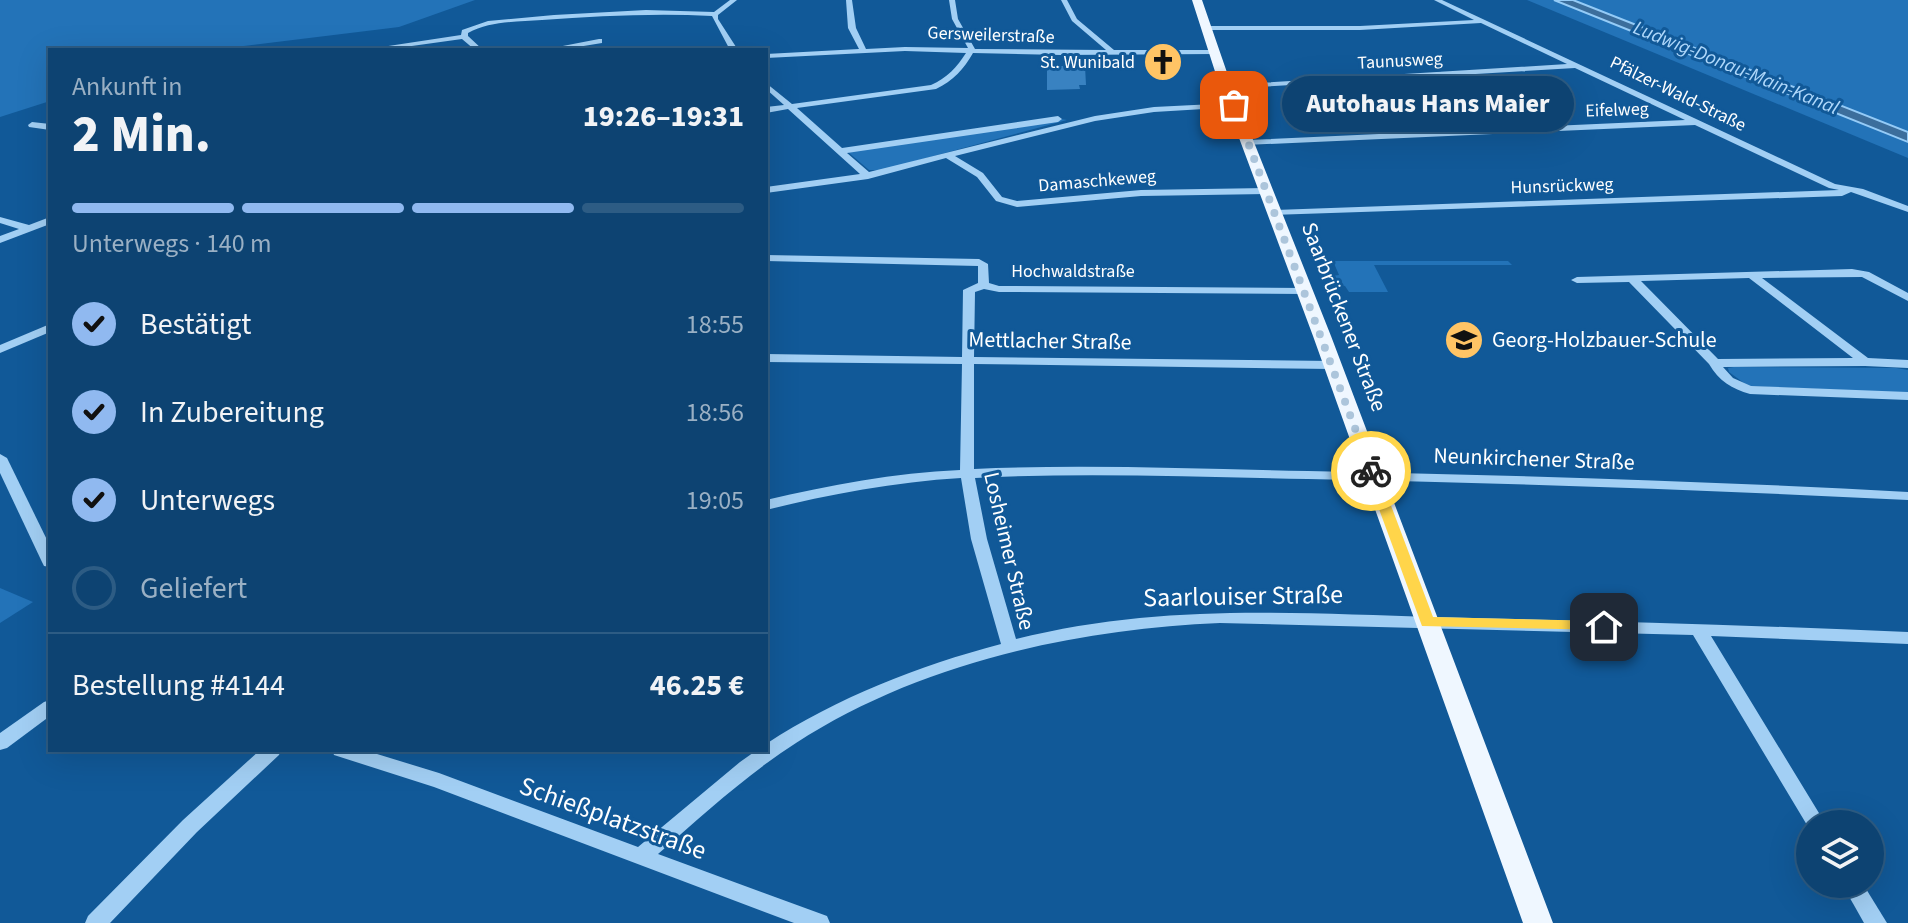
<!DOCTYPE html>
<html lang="de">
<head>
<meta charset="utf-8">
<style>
	:root { --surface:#0d4372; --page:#1b4e7a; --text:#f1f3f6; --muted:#9ab0c4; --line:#2d5c84; --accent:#90b9f0 }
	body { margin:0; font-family:"Source Sans 3",sans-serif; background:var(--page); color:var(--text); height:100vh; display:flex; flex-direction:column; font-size:30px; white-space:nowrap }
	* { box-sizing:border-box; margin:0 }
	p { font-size:26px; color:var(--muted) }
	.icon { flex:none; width:44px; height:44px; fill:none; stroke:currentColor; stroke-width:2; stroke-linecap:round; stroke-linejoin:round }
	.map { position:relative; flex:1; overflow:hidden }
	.sheet { position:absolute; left:48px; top:48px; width:720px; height:704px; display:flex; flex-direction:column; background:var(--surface); border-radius:0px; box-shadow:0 8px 32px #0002,0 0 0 2px var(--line) }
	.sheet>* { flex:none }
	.fabs { position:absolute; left:1796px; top:810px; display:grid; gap:16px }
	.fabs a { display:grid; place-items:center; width:88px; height:88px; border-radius:50%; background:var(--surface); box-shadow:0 8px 32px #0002,0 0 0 2px var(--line); font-size:40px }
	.pin { position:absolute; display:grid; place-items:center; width:68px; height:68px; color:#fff; margin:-34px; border-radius:16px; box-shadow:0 4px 12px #0006 }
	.courier { position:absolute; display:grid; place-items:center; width:80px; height:80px; margin:-40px; border:6px solid #ffd54a; border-radius:50%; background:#fff; color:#222; box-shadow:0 2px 10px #0007 }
	.bubble { position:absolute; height:56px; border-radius:28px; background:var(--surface); box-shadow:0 8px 32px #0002,0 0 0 2px var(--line); font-size:26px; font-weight:800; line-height:56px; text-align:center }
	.head em { font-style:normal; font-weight:800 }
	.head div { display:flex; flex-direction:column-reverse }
	.head { display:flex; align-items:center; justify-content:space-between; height:136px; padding:0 24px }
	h1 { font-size:52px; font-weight:800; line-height:60px }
	.bar { display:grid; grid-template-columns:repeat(4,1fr); gap:12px 8px; align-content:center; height:96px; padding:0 24px }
	.bar i { height:10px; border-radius:6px; background:var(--line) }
	.bar .on { background:var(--accent) }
	.bar p { grid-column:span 4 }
	.line { display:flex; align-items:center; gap:20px; padding:0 24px; border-top:2px solid var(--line) }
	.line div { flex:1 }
	ol { padding:0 24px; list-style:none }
	li { display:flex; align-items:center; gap:24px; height:88px }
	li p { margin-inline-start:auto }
	li .icon { padding:8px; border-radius:50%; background:var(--accent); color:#111; stroke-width:4 }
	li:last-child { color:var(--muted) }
	li i { width:44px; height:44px; border:4px solid var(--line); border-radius:50% }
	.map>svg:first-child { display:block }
	.green { fill:#2373b8 }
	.water { fill:#3c6e9c; stroke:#94cbf7; stroke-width:2 }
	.building { fill:#3982c1 }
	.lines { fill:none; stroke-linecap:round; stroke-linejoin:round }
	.minor { fill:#a2cff4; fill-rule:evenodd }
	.major { fill:#eff7ff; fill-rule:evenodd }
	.route { fill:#ffd54a }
	.done { stroke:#acc5db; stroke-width:8; stroke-dasharray:0 14.4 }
	.labels { text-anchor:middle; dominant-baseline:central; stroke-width:6; stroke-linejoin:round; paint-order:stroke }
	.far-street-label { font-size:18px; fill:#fff; stroke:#115998 }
	.far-poi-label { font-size:18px; fill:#fff; stroke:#115998; text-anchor:end }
	.far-water-label { font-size:20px; font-style:italic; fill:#afd8fb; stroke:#115998 }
	.street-label { font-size:22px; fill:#fff; stroke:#115998 }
	.poi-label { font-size:22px; fill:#fff; stroke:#115998; text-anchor:start }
	.near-street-label { font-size:26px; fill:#fff; stroke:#115998 }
</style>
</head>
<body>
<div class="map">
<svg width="1908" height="923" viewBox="0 0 1908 923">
	<rect width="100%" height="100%" fill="#115998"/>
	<!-- green -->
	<g class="green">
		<path d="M0,0H475L399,27L211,50H50V101L0,117Z"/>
		<path d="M1527,0H1554L1908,142V158Z"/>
		<path d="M1573,0H1908V132L1600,11Z"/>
		<path d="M1061,119L1067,120L882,170H869L848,152Z"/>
		<path d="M1333,261H1508L1512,265H1374L1388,292H1349L1345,286L1331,283L1326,277L1339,275Z"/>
		<path d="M1734,367L1896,368L1908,370V393L1748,386L1729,372L1728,368Z"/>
		<path d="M0,588L33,602L0,623Z"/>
	</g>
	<!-- water -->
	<path class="water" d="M1554,0H1573L1908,132V142Z"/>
	<!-- building -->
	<path class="building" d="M1047,66H1085L1086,85H1079L1080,89L1047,90Z"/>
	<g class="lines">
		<!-- minor -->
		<g class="minor">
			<path d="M730,0H737L718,15V19L738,50H730L712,16C655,13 598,16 542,20C517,22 490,21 468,33V36L483,50H475L462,39L383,50H362L461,35L462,30L488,21L554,15L646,10L714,12Z"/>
			<path d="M846,0H852L856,28L866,49L905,47L968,48L952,19L949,0H955L958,19L975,49L1106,50L1072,21L1061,0H1067L1077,19L1114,50H1215L1219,52L1215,54L1061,55L973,53C964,69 953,81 936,89L797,108L842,148L1058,116L1062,119L1058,122L847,153L869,172L1095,116L1154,107L1234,103H1237V107L1154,112L1095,121L955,156L983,173L1002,197L1017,201L1141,190L1266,188L1271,191L1266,194L1141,196L1017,207L996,201L977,177L946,158L868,179L766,193V187L860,174L788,109L766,113V107L784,105L766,89V83L792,104L931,85C947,78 957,67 966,53L905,51L766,58V54L859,49L848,28Z"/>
			<path d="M1434,0H1442L1835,184L1863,189L1908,206V212L1851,192L1842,196L1271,215V211L1275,210L1839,190L1829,188L1695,125L1245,145V141L1248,140L1685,120L1575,68L1226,89L1222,87L1226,85L1567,64L1481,23L1360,30H1207L1203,28L1207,26H1360L1474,20Z"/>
			<path d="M599,39H602V43L559,50H542Z"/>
			<path d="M32,122L50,124V130L29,127L28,125Z"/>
			<path d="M0,217L29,225L50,217V224L0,243V236L19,229L0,223Z"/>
			<path d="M766,255L979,259L988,264L989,283L999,286L1305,288L1311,291L1305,294L999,292L984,289L975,292L974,357L1332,361L1338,365L1332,369L974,364V469C1085,464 1197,469 1308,471C1508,475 1708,481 1908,492V500C1708,490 1508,483 1308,479C1198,477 1086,472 975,478L987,539L1016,639C1160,603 1291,613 1437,617C1594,621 1751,625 1908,632V644L1711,636L1822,818L1825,824H1810V830L1693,635L1220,623C1076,629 919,663 796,743C746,775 703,815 658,854L827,916L830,923H794L434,787L334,755L332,750H364L439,773L638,847L740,762L757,750H766V744C838,697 918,666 1001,644L971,539L961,478C895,482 830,494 766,510V500C830,485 894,473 960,470L962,364L766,362V354L962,357L963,290L978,283V266L766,261Z"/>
			<path d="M1852,269L1869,272L1908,293V301L1862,277L1762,278L1868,358L1908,360V368L1865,366L1723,367L1733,378L1751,386L1908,392V400L1750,394C1732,389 1719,381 1709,364L1629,282L1577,283L1571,280L1577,277ZM1749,278L1853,358L1718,359L1641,281Z"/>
			<path d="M50,324V332L0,353V345Z"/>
			<path d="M0,454L7,458L50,546V567L44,566L42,562L0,473Z"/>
			<path d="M50,700V716L7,748L0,750V733L44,702Z"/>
			<path d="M260,750H281L279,755L197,832L110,923H85L88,916L183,820Z"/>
			<path d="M1842,884H1863L1887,923H1864Z"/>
		</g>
		<!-- major -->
		<path class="major" d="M1192,0H1202L1232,87L1331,336L1553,923H1523L1313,336L1220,87Z"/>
	</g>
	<!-- route -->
	<path class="route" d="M1367,468L1378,471L1433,617L1604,621L1612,627L1609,630L1422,626L1365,471Z"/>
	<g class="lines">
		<!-- done -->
		<path class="done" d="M1234,105L1371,471"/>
	</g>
	<!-- icons -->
	<defs>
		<g id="church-disc" transform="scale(2)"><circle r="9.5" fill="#ffc465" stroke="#115998"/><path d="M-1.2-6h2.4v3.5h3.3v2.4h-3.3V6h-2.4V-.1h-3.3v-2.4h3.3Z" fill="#111"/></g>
		<g id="school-disc" transform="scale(2)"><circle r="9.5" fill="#ffc465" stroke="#115998"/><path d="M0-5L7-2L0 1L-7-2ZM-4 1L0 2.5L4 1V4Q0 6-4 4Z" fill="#111"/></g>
	</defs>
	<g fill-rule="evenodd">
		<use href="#church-disc" x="1163" y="62"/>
		<use href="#school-disc" x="1464" y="340"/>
	</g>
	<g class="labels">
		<!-- far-street labels -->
		<g class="far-street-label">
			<text transform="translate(991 35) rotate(2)">Gersweilerstraße</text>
			<text transform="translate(1400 61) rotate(-3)">Taunusweg</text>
			<text transform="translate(1678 94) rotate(26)">Pfälzer-Wald-Straße</text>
			<text transform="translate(1617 110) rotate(-2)">Eifelweg</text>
			<text transform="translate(1097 181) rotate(-5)">Damaschkeweg</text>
			<text transform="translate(1562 186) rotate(-2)">Hunsrückweg</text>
			<text x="1073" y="271">Hochwaldstraße</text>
		</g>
		<!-- far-poi labels -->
		<g class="far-poi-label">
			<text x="1135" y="62">St. Wunibald</text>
		</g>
		<!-- far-water labels -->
		<g class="far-water-label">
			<text transform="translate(1736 68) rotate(22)">Ludwig-Donau-Main-Kanal</text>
		</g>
		<!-- street labels -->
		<g class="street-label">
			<text transform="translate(1344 317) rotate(69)">Saarbrückener Straße</text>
			<text transform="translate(1050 341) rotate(1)">Mettlacher Straße</text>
			<text transform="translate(1534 459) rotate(2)">Neunkirchener Straße</text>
			<text transform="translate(1009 551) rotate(77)">Losheimer Straße</text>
		</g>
		<!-- poi labels -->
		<g class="poi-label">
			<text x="1492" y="340">Georg-Holzbauer-Schule</text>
		</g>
		<!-- near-street labels -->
		<g class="near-street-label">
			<text transform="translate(1243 596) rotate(-1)">Saarlouiser Straße</text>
			<text transform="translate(613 818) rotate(20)">Schießplatzstraße</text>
		</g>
	</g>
</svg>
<div class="fabs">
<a><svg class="icon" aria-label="layers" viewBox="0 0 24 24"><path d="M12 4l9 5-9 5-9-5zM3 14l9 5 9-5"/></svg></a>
</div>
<div class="pin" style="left:1234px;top:105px;background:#ea580c"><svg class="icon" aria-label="bag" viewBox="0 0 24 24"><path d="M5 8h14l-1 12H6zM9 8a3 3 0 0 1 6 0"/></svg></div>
<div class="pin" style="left:1604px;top:627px;background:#1f2937"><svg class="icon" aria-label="home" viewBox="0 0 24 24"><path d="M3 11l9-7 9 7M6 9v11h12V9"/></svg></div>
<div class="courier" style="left:1371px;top:471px"><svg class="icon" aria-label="bike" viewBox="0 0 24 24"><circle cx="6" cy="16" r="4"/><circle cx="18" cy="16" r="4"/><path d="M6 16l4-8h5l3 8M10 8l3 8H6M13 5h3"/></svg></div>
<div class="bubble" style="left:1282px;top:76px;width:292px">Autohaus Hans Maier</div>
<section class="sheet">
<div class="head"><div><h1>2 Min.</h1><p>Ankunft in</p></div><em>19:26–19:31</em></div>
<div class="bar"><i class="on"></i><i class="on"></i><i class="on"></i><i></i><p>Unterwegs · 140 m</p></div>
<ol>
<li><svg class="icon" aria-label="check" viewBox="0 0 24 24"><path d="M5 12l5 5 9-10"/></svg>Bestätigt<p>18:55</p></li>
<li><svg class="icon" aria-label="check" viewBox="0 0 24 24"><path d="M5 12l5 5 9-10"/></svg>In Zubereitung<p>18:56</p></li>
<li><svg class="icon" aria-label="check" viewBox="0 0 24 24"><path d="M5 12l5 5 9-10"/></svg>Unterwegs<p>19:05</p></li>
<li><i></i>Geliefert</li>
</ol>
<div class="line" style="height:104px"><div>Bestellung #4144</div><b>46.25 €</b></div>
</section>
</div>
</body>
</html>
